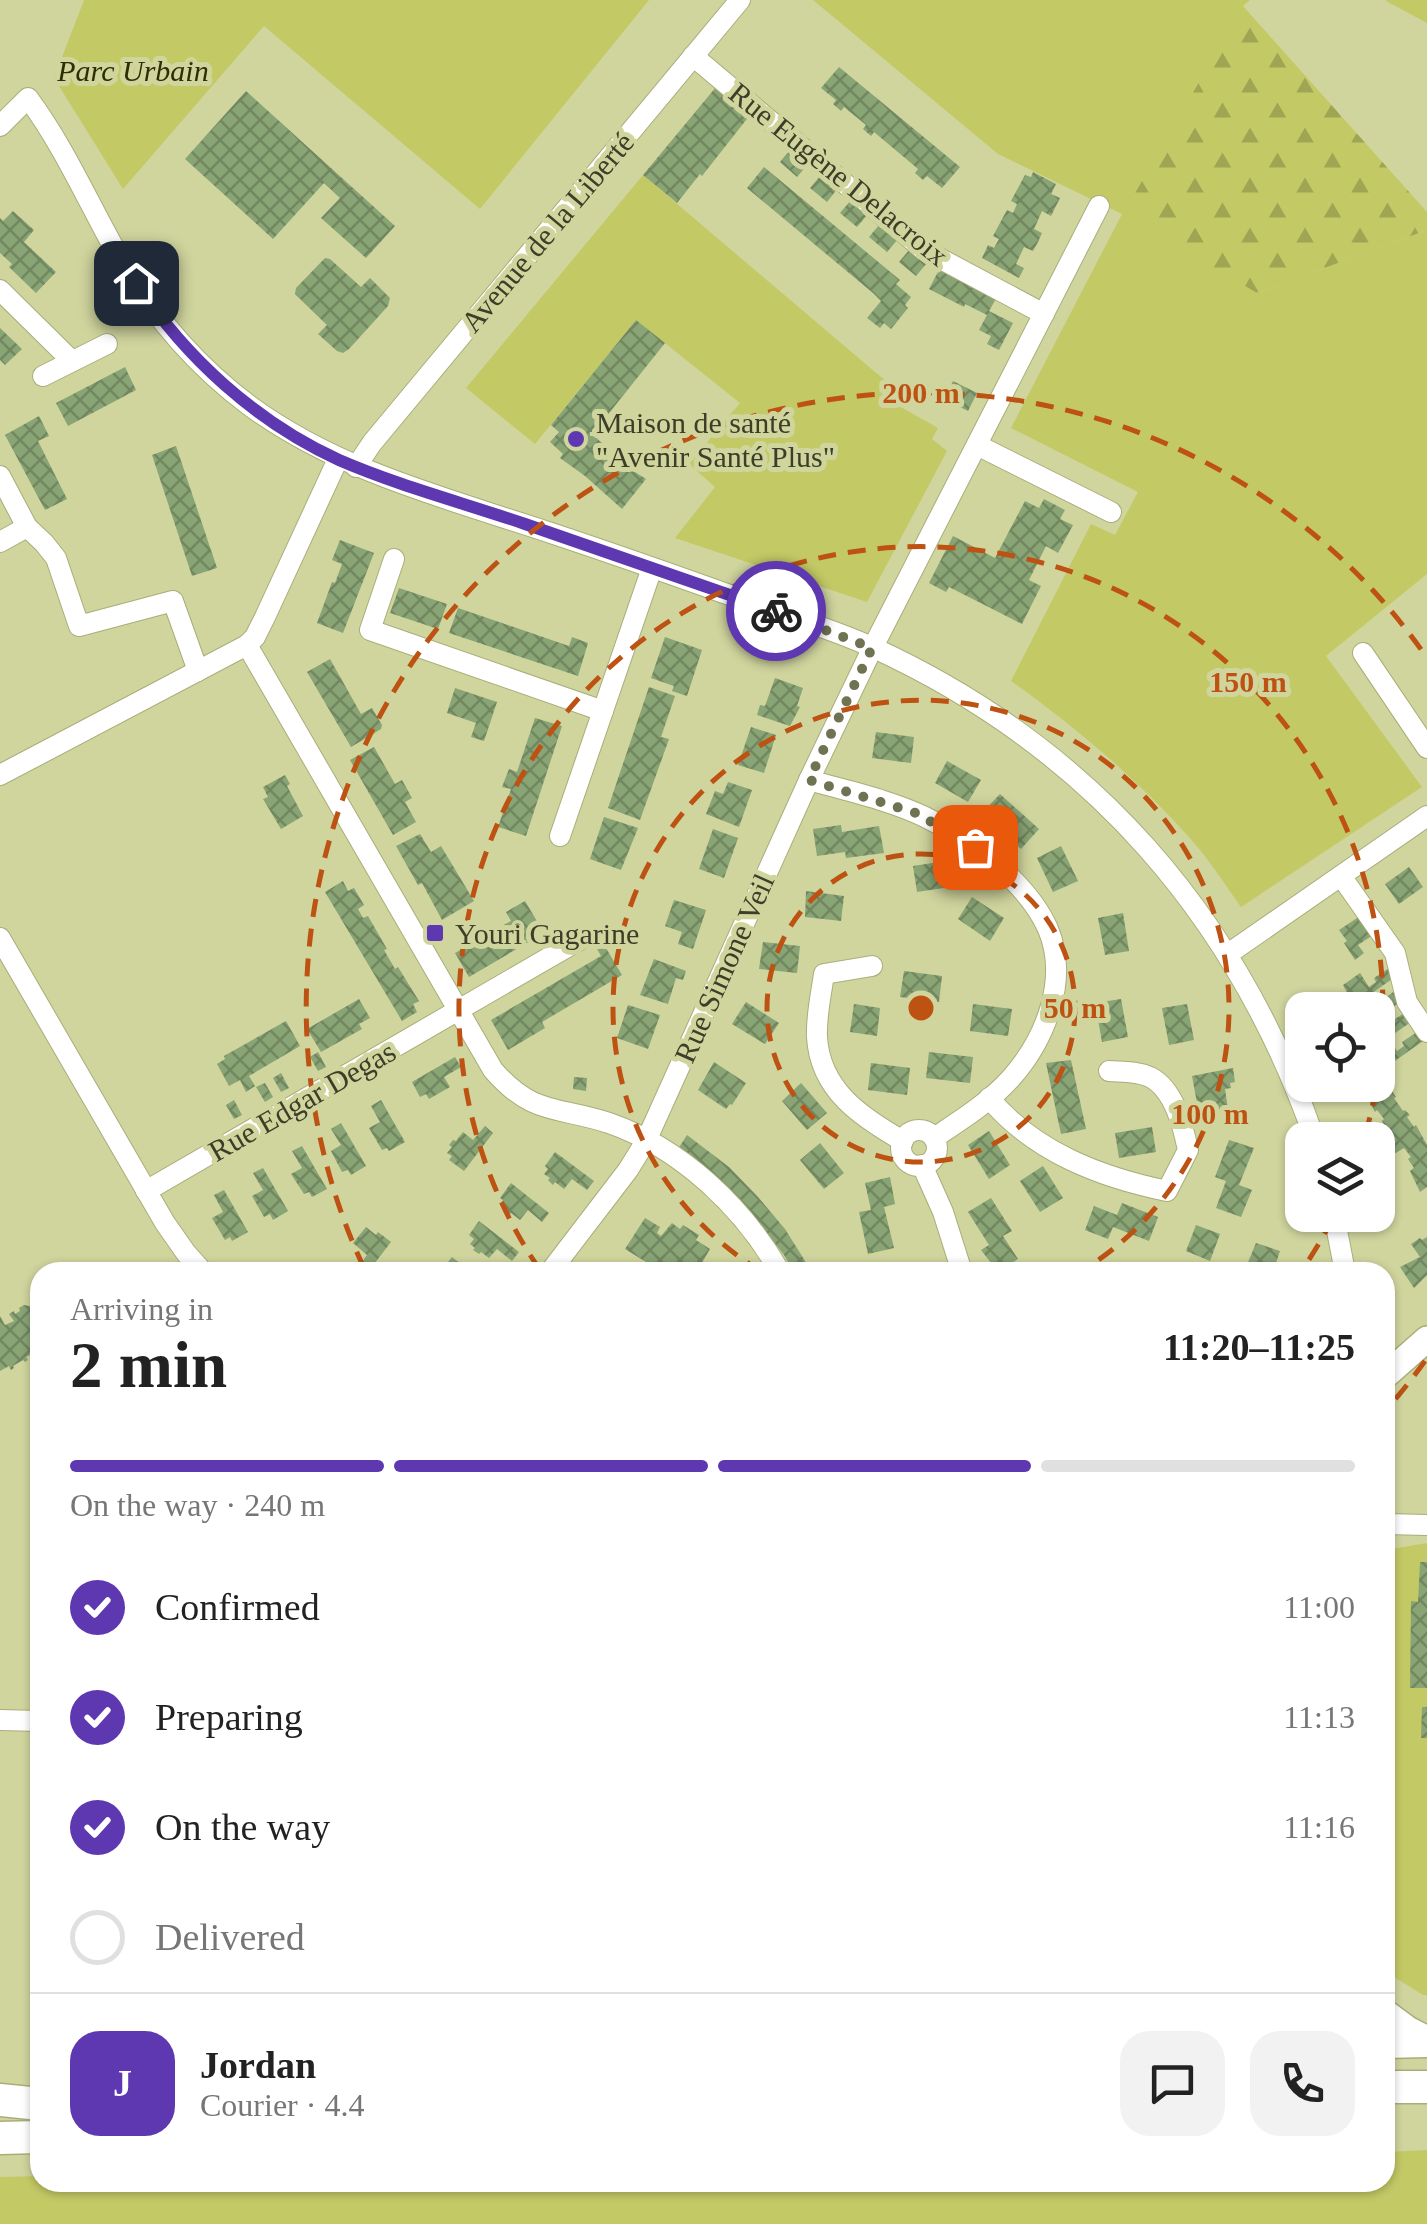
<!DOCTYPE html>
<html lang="en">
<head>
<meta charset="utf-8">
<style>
	:root { --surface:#fff; --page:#f2f2f2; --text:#222; --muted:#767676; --line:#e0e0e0; --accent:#5e38b0 }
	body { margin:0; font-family:"Times New Roman",serif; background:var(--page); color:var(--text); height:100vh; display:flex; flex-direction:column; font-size:38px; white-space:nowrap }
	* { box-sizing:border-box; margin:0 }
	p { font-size:32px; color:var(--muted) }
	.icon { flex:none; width:55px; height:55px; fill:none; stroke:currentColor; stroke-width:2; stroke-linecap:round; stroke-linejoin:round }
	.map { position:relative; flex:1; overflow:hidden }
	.panel { position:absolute; left:30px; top:1262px; width:1365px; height:930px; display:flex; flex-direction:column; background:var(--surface); border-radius:30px; box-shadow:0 2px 8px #0004 }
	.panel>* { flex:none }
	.controls { position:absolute; left:1285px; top:992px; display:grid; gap:20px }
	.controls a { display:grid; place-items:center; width:110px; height:110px; border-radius:20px; background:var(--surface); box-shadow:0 2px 8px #0004; font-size:50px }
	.pin { position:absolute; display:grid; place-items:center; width:85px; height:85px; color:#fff; margin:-42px; border-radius:20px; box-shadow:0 5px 15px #0006 }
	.courier { position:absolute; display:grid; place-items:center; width:100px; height:100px; margin:-50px; border:8px solid #5e38b0; border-radius:50%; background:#fff; color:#222; box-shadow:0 2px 12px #0007 }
	.overview em { font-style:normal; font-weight:700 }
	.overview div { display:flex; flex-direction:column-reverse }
	.overview { display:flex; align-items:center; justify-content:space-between; height:170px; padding:0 40px }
	h1 { font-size:65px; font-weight:700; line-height:75px }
	.bar { display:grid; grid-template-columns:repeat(4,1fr); gap:15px 10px; align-content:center; height:120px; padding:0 40px }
	.bar i { height:12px; border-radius:8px; background:var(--line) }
	.bar .current { background:var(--accent) }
	.bar p { grid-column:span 4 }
	.line { display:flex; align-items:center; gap:25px; padding:0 40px; border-top:2px solid var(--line) }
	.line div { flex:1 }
	.round { display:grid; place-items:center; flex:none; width:105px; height:105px; border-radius:30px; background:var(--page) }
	ol { padding:0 40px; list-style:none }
	li { display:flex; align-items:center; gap:30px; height:110px }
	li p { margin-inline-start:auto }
	li .icon { padding:10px; border-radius:50%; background:var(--accent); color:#fff; stroke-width:4 }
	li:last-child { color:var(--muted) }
	li i { width:55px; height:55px; border:5px solid var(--line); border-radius:50% }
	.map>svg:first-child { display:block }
	.green { fill:#c3c965 }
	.forest { fill:url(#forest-firs) }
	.building { fill:url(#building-cross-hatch) }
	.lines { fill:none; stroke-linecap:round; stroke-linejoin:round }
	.minor-casing { stroke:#a9ae79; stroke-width:22 }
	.tertiary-casing { stroke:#a9ae79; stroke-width:28 }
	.primary-casing { stroke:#a9ae79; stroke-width:35 }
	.minor { stroke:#fff; stroke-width:20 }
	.tertiary { stroke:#fff; stroke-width:25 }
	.primary { stroke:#fff; stroke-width:32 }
	.done { stroke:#707351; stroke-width:10; stroke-dasharray:0 18 }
	.route { stroke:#5e38b0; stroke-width:12 }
	.ring { fill:none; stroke:#bd5213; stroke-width:5; stroke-dasharray:18 12 }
	.poi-dot { fill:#5e38b0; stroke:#d0d59e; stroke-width:4 }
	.labels { text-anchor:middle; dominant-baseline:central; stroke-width:10; stroke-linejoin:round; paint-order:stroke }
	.park-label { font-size:30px; font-style:italic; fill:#2d2f00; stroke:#d0d59e }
	.street-label { font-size:30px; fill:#3c3e28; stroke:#d0d59e }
	.poi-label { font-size:30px; fill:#3c3e28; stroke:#d0d59e; text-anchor:start }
	.centre { fill:#bd5213; stroke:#d0d59e; stroke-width:5 }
	.ring-label { font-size:30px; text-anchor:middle; font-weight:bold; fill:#bd5213; stroke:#d0d59e; stroke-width:10; stroke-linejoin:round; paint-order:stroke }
</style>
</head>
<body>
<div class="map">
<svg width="1427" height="2224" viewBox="0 0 1427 2224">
	<defs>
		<pattern id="forest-firs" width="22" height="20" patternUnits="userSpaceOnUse" patternTransform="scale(2.5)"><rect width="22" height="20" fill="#c3c965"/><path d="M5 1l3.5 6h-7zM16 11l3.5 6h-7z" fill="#a0a553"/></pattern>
		<pattern id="building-cross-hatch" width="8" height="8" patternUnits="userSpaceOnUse" patternTransform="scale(2.5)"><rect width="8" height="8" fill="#89a475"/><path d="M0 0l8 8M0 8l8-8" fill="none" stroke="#718760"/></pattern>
	</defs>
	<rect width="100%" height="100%" fill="#d0d59e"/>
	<!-- green -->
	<g class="green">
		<path d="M84,0H649L480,209L264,26L123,189L54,78Z"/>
		<path d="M813,0H1250L1243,6L1257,293L1427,230V574L1326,656L1422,787L1241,907C1226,886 1212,864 1195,844C1142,783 1077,728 1011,681L1091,524L1115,535L1138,492L1011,428L1122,214L998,154Z"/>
		<path d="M1427,0V23L1386,1V0Z"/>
		<path d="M643,175L881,377L898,388L890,401L938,428L932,439L947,451L867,602L675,538L715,487L689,464L740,403L636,320L535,444L466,388Z"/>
		<path d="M1427,1543V1995H1423L1391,1975L1385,1918V1575L1386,1550Z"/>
		<path d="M1427,2150V2224H0V2177L40,2176V2182H1385V2152Z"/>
	</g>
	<!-- forest -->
	<path class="forest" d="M1243,6L1427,212V230L1257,293L1123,214Z"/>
	<!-- building -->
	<g class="building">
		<path d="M839,67L960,167L942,188L927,176L923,180L915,173L918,169L911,163L874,132L871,136L863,129L866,125L844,107L841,111L833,104L836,100L821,88Z"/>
		<path d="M716,87L750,115L702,176L700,174L677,203L643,175Z"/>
		<path d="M246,91L395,226L366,258L321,218L340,198L324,183L273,239L185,159Z"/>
		<path d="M791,149L808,164L797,177L780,162Z"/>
		<path d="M764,167L900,280L896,284L911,297L905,305L908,308L891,329L884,323L880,328L867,318L881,301L873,293L747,188Z"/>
		<path d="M1033,172L1056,184L1051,194L1060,198L1051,216L1042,211L1034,229L1042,233L1038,242L1033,251L1024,247L1016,264L1024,268L1019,278L982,258L988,245L994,248L999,239L993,236L1007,210L1013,213L1017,204L1011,201L1025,175L1031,177Z"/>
		<path d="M821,175L838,188L827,202L810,188Z"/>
		<path d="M851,200L868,214L857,227L840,213Z"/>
		<path d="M13,211L34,230L24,242L56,272L36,293L9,267L12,264L0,253V218L3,221Z"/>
		<path d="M880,224L898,239L887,252L869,237Z"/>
		<path d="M910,249L927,263L916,276L899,262Z"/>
		<path d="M325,258L330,259L361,287L370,278L390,298L388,306L349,349L343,353L337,351L318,334L327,325L295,294L296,288Z"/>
		<path d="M940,268L997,297L989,311L1013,323L999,350L987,344L991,336L979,330L987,315L965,304L964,307L929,289Z"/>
		<path d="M636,320L665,343L594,432H590V436H594L635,472L646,479L622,509L585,476L560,458L563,454L550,442L559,432L551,425Z"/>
		<path d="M0,328L22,349L5,365L0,360Z"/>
		<path d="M125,367L136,390L68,426L56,403Z"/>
		<path d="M953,381L977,393L968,411L944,399Z"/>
		<path d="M39,416L49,436L38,441L67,499L45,510L5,435Z"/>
		<path d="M176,446L217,568L192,576L152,455Z"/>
		<path d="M1044,499L1065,510L1060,519L1073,525L1058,553L1046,546L1029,580L1041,586L1022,624L949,587L946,592L929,583L953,536L995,558L1025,501L1039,508Z"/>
		<path d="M340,540L374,553L343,633L317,623L332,582L335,583L342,564L332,560Z"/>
		<path d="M399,588L447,604L438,629L390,613Z"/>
		<path d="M458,608L569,646L572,637L588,643L578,676L449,633Z"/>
		<path d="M665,637L702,650L687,696L672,691L674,686L651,678Z"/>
		<path d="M330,659L361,714L372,708L382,725L381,729L351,747L307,672Z"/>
		<path d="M775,678L803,688L797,706L800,707L790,726L757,715L760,705L765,706Z"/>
		<path d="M649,687L675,696L661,737L669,739L640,820L608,808Z"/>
		<path d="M455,688L497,702L484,741L471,737L476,723L447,713Z"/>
		<path d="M535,718L562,726L526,836L498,827L511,789L502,787L509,769L517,772Z"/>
		<path d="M751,727L776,735L764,773L738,765Z"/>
		<path d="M876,732L914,737L911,763L872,758Z"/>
		<path d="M374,747L395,784L402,780L412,798L405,802L416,822L393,835L350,760Z"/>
		<path d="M947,761L981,780L968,802L935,783Z"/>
		<path d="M285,775L290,784L287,786L303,816L281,829L263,799L268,797L263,787Z"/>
		<path d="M728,782L752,790L739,827L706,814L715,791L723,794Z"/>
		<path d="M1000,794L1039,829L1021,849L982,813Z"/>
		<path d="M604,817L638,828L621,870L590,859Z"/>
		<path d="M841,825L842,832L879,826L884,853L846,858L845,852L817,856L813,829Z"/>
		<path d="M713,829L738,838L724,878L699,869Z"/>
		<path d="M420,834L431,852L441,846L474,901L442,920L422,883L418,885L396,846Z"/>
		<path d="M1061,846L1078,881L1053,892L1037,858Z"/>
		<path d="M952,860L957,886L917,892L913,866Z"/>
		<path d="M1409,867L1423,887L1399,904L1385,884Z"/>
		<path d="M343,881L348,891L354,888L364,905L358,909L363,918L368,916L387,949L384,950L395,969L398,967L419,1001L413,1004L417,1012L402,1021L325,892Z"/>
		<path d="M806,891L844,896L841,921L805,917Z"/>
		<path d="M972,897L1004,918L990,941L958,919Z"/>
		<path d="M674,900L706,910L693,949L678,944L682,932L665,926Z"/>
		<path d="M525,901L544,933L469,977L455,953L511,921L506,912Z"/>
		<path d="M1123,913L1129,951L1105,955L1098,918Z"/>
		<path d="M1360,916L1373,935L1358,945L1364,953L1355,960L1344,943L1347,941L1339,930Z"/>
		<path d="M763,942L800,946L797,973L759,969Z"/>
		<path d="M603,943L622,975L542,1022L545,1028L508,1050L491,1020L601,956L596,947Z"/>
		<path d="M654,959L686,971L683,980L676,978L668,1004L640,995Z"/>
		<path d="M1389,968L1395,977L1365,998L1373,1010H1348L1354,1006L1343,985L1360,973L1369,987L1376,982L1374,978Z"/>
		<path d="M904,971L942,976L939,1002L900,997Z"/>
		<path d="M1393,992L1400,1002L1378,1017V1009L1381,1006L1379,1003Z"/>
		<path d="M359,999L370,1018L359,1024L362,1029L321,1052L307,1029Z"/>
		<path d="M1121,999L1128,1037L1102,1042L1095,1003Z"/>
		<path d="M746,1002L779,1023L765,1044L732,1024Z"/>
		<path d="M854,1004L880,1008L877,1036L850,1032Z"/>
		<path d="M973,1004L1012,1009L1008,1036L970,1031Z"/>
		<path d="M1187,1004L1194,1040L1169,1045L1162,1008Z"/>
		<path d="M628,1005L660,1015L648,1049L617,1038Z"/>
		<path d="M1404,1013L1411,1022L1388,1038L1397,1051L1404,1046L1402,1042L1417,1032L1423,1041L1382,1070L1378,1063V1021L1385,1032L1392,1027L1389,1023Z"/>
		<path d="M286,1021L300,1046L249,1076L255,1086L246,1092L240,1080L229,1086L217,1064L225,1059L224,1056Z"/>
		<path d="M318,1052L326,1067L318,1071L310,1057Z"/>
		<path d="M929,1052L973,1057L970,1083L926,1078Z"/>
		<path d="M455,1057L461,1067L444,1077L450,1087L429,1099L426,1094L420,1097L412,1082Z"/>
		<path d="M1071,1060L1086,1129L1061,1134L1046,1063Z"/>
		<path d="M714,1062L746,1083L732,1105L730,1104L726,1109L698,1090Z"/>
		<path d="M871,1063L910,1068L907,1095L868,1090Z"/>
		<path d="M1233,1068L1235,1082L1230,1083L1231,1088L1225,1089L1228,1109L1199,1114L1192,1076Z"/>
		<path d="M281,1073L289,1088L281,1092L273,1078Z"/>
		<path d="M574,1077L587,1078L586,1091L573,1089Z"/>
		<path d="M1381,1079L1390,1092L1392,1091L1396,1097L1394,1098L1403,1111L1405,1110L1410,1115L1407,1117L1414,1127L1416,1125L1427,1145V1187L1420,1192L1410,1171L1414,1168L1408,1159L1411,1157L1404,1148L1394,1154L1387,1145L1390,1144L1383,1134L1388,1131L1382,1121L1384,1119L1377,1110L1375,1112L1364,1091L1373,1085H1378Z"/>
		<path d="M265,1083L273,1097L265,1102L256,1087Z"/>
		<path d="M801,1083L827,1113L807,1130L782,1101Z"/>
		<path d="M234,1100L242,1115L234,1119L226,1105Z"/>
		<path d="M381,1100L405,1142L389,1151L387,1148L382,1150L369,1128L380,1122L371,1106Z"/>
		<path d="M341,1123L366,1166L351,1175L348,1170L342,1172L331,1151L341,1145L331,1129Z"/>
		<path d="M485,1126L493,1133L464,1171L449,1160L452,1156L447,1153L452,1147L449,1145L453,1140L456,1141L463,1132L473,1140Z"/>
		<path d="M1152,1127L1156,1152L1119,1158L1115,1133Z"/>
		<path d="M989,1131L1010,1165L989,1179L968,1145Z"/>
		<path d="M687,1135L729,1167L758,1197L785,1229L812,1272H794L784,1255L747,1207L718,1179L678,1149Z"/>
		<path d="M1229,1140L1254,1148L1239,1185L1252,1190L1241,1217L1216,1208L1226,1181L1215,1177Z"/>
		<path d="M820,1143L844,1173L824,1189L800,1160Z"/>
		<path d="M302,1146L327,1189L312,1197L309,1192L304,1194L291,1174L302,1168L292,1151Z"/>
		<path d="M555,1152L594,1181L587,1190L572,1179L564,1189L555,1182L553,1185L548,1180L550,1178L544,1174L548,1169L545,1166Z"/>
		<path d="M1043,1166L1063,1198L1040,1212L1020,1181Z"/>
		<path d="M263,1168L288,1211L273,1220L270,1214L264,1217L252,1196L263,1190L253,1173Z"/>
		<path d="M890,1177L895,1204L884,1207L894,1248L868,1254L859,1212L871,1210L865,1183Z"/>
		<path d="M511,1183L549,1213L542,1222L528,1210L520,1220L511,1213L509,1216L503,1211L505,1209L500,1205L503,1200L500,1198Z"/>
		<path d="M224,1190L248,1232L232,1241L230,1237L225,1240L212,1218L223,1212L214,1195Z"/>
		<path d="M991,1198L1012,1231L1003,1236L1018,1259L998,1272L981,1250L989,1245L968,1212Z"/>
		<path d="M1122,1203L1158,1217L1149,1241L1113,1227L1108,1239L1085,1230L1094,1206L1117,1215Z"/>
		<path d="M645,1218L660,1227L657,1233L661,1236L672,1223L680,1229L683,1225L699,1235L696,1240L710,1249L702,1263L715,1272H662L625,1249Z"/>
		<path d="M479,1221L519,1252L512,1261L497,1249L489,1258L481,1252L479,1254L473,1250L475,1248L470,1244L474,1239L469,1235Z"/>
		<path d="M1196,1225L1220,1234L1210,1261L1186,1251Z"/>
		<path d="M366,1227L376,1235L378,1232L391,1242L368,1272H359L356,1270L367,1255L353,1243Z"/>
		<path d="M1427,1237V1275L1414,1288L1400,1267L1420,1257L1411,1244L1420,1238L1422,1240Z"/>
		<path d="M1256,1243L1280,1251L1273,1272H1244Z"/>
		<path d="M452,1257L471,1272H443L441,1271Z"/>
		<path d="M40,1298V1353L32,1357L30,1355L26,1357L28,1360L25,1362L23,1360L13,1366L14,1368L11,1370L9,1366L0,1371V1316L5,1325L14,1321L9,1314L14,1311L15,1314L20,1311L19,1308L24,1305L29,1306L35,1303L33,1300Z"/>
		<path d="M1420,1562H1427V1688H1410L1411,1601L1418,1602Z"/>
		<path d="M1422,1707H1427V1738H1421Z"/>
	</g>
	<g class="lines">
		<!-- minor casing -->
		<g class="minor-casing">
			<g id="minor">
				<path d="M693,56L924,250L1044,314"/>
				<path d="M0,126L28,98C66,149 91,209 123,264C156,319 199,368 250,406C340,472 450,499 554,534C623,557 691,581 760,606C798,619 837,631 874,648C1091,748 1237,916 1315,1140"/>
				<path d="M0,290L72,361"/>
				<path d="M43,376L107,344"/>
				<path d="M977,445L1111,512"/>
				<path d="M356,467L372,443L740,0"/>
				<path d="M0,476L27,527L44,543L56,558L79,626L173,601L198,671"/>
				<path d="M0,542L27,527"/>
				<path d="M394,559L370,630L603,711"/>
				<path d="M247,645L493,1070C533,1116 557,1106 609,1123C681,1148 743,1207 780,1272"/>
				<path d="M1363,653L1427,748"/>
				<path d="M0,775L247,645L255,637L265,617L338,459"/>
				<path d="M809,780C847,791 890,800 925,817C969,838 1028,883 1048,929C1069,979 1046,1038 1012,1077C990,1102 961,1120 934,1138"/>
				<path d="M560,836L652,568"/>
				<path d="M1341,876L1395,953L1407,1002L1427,1032"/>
				<path d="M0,938L165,1223L186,1253L203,1272"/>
				<path d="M1228,954L1427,816"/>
				<path d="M872,966L824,974C821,995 816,1016 817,1037C820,1090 861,1117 903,1141"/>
				<path d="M989,1098C1034,1152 1100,1177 1167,1191L1188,1150C1183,1126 1174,1089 1150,1077C1137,1071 1122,1072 1109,1071"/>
				<circle cx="919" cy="1148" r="18"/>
				<path d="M922,1165L943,1212L962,1272"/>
				<path d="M146,1191L581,939"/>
				<path d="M1334,1215L1345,1272"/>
				<path d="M550,1272L628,1170L646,1141L809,780L873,647L1099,206"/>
				<path d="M1385,1524L1427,1525"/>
				<path d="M0,1720L40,1721"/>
			</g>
		</g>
		<!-- tertiary casing -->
		<g class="tertiary-casing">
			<g id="tertiary">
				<path d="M1385,1376L1427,1339"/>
				<path d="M1385,2012L1408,2029L1427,2039"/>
			</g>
		</g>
		<!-- primary casing -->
		<g class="primary-casing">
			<g id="primary">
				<path d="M1385,2042L1427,2041"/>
				<path d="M1385,2087H1427"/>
				<path d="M0,2100L40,2104"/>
				<path d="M0,2138L40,2137"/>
			</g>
		</g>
		<!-- minor -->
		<use href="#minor" class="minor"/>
		<!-- tertiary -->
		<use href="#tertiary" class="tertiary"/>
		<!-- primary -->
		<use href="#primary" class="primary"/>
	</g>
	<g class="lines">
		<!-- done -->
		<path class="done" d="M776,611L872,648L809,780L916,813L975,847"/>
		<!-- route -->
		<path class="route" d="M136,283C186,358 256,422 339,460C399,486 464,503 525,524C609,553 693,582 776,611"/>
	</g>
	<!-- distance rings -->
	<g class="ring">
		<circle cx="921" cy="1008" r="154"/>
		<path d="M762 1272A308 308 0 1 1 1080 1272"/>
		<path d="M1376 1088A462 462 0 0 1 1364 1139M1333 1218A462 462 0 0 1 1302 1270M540 1270A462 462 0 1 1 1378 1076"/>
		<path d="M1425 1361A615 615 0 0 1 1385 1411M364 1268A615 615 0 0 1 1425 655"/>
	</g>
	<!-- markers -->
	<g class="poi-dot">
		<circle cx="576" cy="439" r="10"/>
		<rect x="425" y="923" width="20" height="20" rx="5"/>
	</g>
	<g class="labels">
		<!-- park labels -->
		<g class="park-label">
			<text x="133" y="70">Parc Urbain</text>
		</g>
		<!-- street labels -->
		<g class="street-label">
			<text transform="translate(839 174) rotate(39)">Rue Eugène Delacroix</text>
			<text transform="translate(547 232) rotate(-50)">Avenue de la Liberté</text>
			<text transform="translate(724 968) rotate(-66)">Rue Simone Veil</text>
			<text transform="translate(302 1101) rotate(-30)">Rue Edgar Degas</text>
		</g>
		<!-- poi labels -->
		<g class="poi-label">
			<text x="596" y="422">Maison de santé<tspan x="596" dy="34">"Avenir Santé Plus"</tspan></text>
			<text x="455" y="933">Youri Gagarine</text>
		</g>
	</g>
	<circle cx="921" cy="1008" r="15" class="centre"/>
	<g class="ring-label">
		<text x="921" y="403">200 m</text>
		<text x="1248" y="692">150 m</text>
		<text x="1075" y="1018">50 m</text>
		<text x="1210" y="1124">100 m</text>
	</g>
</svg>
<div class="controls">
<a><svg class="icon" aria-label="locate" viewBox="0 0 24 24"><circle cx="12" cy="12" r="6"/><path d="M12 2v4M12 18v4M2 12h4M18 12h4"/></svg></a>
<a><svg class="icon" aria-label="layers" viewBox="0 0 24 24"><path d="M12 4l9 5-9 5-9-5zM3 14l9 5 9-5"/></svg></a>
</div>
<div class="pin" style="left:975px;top:847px;background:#ea580c"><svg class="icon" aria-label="bag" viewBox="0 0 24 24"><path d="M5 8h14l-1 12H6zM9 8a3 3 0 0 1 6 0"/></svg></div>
<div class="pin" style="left:136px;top:283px;background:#1f2937"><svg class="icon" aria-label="home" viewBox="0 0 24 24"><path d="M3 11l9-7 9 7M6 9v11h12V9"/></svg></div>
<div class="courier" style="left:776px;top:611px"><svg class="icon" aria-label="bike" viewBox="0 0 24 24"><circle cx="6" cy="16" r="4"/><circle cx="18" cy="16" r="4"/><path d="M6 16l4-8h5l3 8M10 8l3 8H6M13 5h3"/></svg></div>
<section class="panel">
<div class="overview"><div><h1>2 min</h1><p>Arriving in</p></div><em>11:20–11:25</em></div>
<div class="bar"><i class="current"></i><i class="current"></i><i class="current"></i><i></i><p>On the way · 240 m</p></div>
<ol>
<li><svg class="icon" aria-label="check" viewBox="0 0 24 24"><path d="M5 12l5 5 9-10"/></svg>Confirmed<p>11:00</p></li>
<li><svg class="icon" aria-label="check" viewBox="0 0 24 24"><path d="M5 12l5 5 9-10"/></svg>Preparing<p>11:13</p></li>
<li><svg class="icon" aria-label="check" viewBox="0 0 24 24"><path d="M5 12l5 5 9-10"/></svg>On the way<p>11:16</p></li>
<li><i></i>Delivered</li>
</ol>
<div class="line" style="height:180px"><b class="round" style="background:var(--accent);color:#fff">J</b><div><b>Jordan</b><p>Courier · 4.4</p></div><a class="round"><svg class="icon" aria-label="chat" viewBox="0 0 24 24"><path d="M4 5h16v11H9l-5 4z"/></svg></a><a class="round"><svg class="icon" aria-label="phone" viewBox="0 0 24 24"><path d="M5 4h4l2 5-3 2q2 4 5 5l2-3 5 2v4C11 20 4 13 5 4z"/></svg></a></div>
</section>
</div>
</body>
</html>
